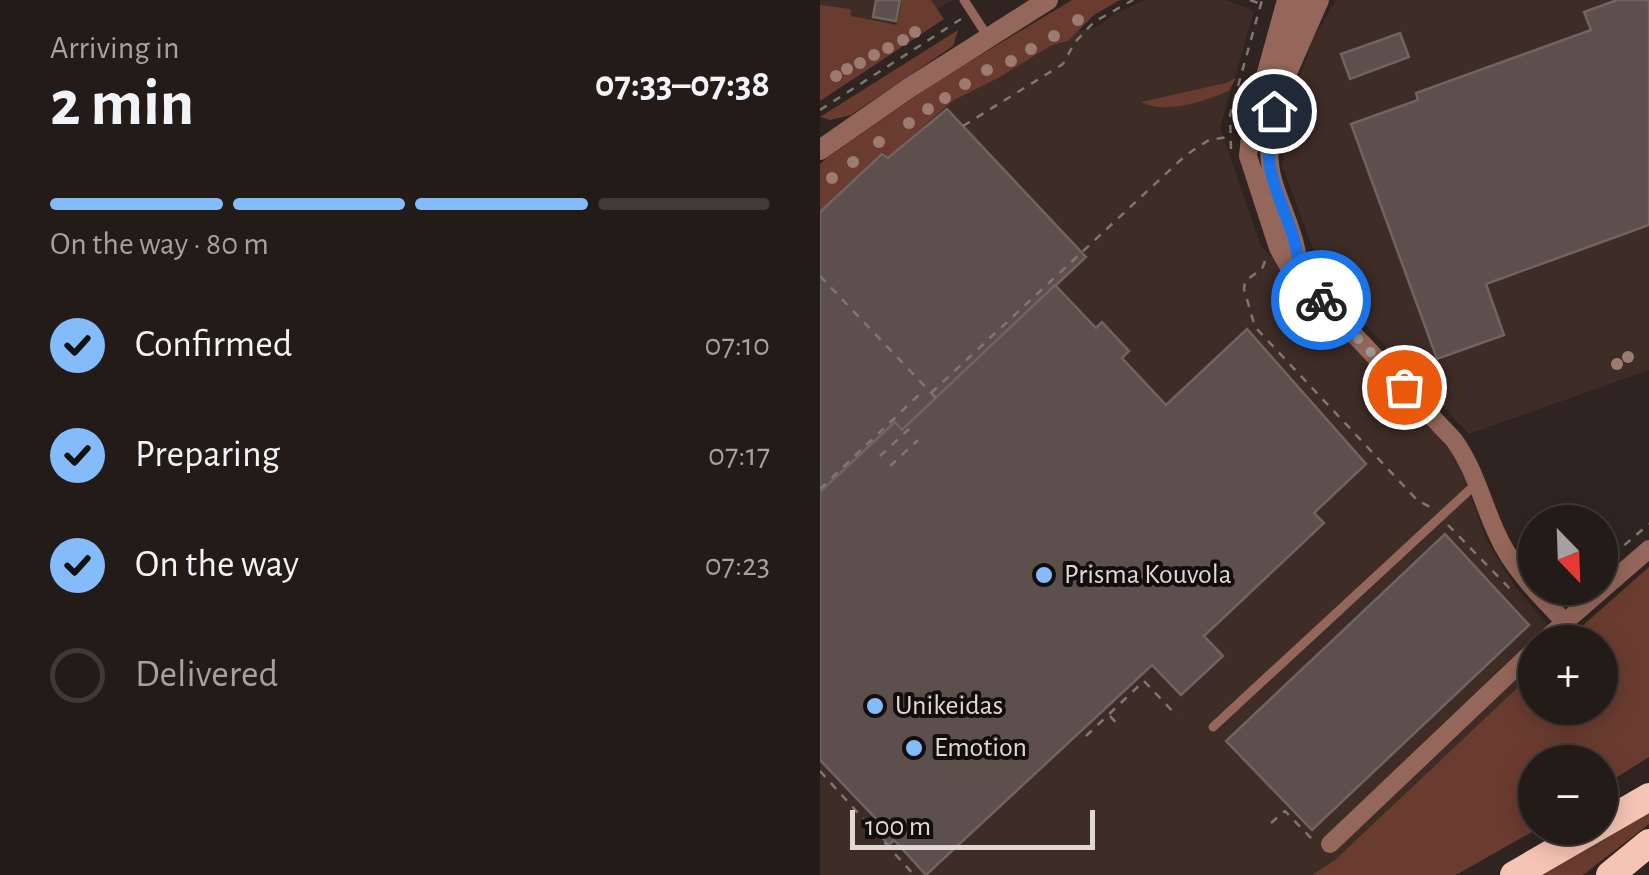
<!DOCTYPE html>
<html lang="en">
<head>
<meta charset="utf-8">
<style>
	:root { --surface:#231b18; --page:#2b2421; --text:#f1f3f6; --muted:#a3a1a2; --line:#403937; --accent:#84bcfb }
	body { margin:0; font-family:"Alegreya Sans",sans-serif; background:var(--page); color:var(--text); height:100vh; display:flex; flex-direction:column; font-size:38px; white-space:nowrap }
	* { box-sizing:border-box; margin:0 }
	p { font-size:32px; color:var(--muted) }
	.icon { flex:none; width:55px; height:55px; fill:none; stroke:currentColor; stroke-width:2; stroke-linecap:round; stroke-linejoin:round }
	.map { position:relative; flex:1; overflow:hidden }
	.panel { display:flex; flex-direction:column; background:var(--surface); width:820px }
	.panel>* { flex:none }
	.needle { width:65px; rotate:157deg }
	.fabs { position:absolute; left:698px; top:505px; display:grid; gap:20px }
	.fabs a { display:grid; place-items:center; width:100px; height:100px; border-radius:50%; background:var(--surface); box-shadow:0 5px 25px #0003,0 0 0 2px var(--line); font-size:50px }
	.scale { position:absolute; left:30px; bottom:25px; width:245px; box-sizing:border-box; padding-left:10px; border:5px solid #e0d8d5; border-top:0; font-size:28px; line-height:35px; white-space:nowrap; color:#e0d8d5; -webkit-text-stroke:8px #130e0d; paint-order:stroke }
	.pin { position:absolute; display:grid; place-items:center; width:85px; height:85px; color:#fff; margin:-42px; border:5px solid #fff; border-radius:50%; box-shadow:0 2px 10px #0007 }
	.courier { position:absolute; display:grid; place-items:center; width:100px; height:100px; margin:-50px; border:8px solid #1a73e8; border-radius:50%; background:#fff; color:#222; box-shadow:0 2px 12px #0007 }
	.overview em { font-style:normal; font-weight:600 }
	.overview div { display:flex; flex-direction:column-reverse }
	.overview { display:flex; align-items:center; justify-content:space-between; height:170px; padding:0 50px }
	h1 { font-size:65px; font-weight:600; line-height:75px }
	.bar { display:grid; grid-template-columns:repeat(4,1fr); gap:15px 10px; align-content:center; height:120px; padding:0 50px }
	.bar i { height:12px; border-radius:8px; background:var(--line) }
	.bar .active { background:var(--accent) }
	.bar p { grid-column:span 4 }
	ol { padding:0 50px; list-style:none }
	li { display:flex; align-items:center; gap:30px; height:110px }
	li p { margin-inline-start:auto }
	li .icon { padding:10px; border-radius:50%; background:var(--accent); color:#111; stroke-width:4 }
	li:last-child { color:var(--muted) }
	li i { width:55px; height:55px; border:5px solid var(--line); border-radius:50% }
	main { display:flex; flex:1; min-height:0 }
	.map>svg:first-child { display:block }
	.built { fill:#3e2c26 }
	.green { fill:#6a3c2f }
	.building { fill:#5d504c; stroke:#716460; stroke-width:2.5 }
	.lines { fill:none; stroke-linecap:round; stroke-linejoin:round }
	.path { stroke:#807672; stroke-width:2.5; stroke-dasharray:8 8; stroke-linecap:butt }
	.service { stroke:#95675a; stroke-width:9 }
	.minor { stroke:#95675a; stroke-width:18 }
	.tertiary { stroke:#95675a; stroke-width:20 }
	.trunk { stroke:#f6c4b5; stroke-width:28 }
	.tree { fill:#9e7b70 }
	.done { stroke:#a29996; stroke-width:10; stroke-dasharray:0 18 }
	.route { stroke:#1a73e8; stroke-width:12 }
	.poi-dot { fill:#84bcfb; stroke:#130e0d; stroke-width:4 }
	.labels { text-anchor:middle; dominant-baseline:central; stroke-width:8; stroke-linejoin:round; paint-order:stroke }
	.poi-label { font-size:28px; fill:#e0d8d5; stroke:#130e0d; text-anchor:start }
</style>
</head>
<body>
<main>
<section class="panel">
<div class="overview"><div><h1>2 min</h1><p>Arriving in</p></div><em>07:33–07:38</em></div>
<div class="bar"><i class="active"></i><i class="active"></i><i class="active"></i><i></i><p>On the way · 80 m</p></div>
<ol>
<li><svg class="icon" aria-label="check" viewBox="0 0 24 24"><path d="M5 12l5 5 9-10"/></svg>Confirmed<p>07:10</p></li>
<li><svg class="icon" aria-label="check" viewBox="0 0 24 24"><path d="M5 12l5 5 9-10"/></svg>Preparing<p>07:17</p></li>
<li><svg class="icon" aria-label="check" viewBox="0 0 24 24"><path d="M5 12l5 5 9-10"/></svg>On the way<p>07:23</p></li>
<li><i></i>Delivered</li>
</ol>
</section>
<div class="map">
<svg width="829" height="875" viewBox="0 0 829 875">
	<rect width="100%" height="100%" fill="#2f2420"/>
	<!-- built -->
	<g class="built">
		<path d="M0,0H133L0,77Z"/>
		<path d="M325,0H406L434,11L400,128L441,246L634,449L666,539L695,586L742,642H715V671L515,860L492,875H0V208L96,117L231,37L277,27L294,14Z"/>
		<path d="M516,0H829V370L649,434L506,284L462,165L475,90L494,37Z"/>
	</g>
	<!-- green -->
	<g class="green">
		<path d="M82,0H111L124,19L0,101V5L30,9L31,16L77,25Z"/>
		<path d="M252,0H300L274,15L248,41L232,45L178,78L132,101L69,157L63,152L0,211V164L8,157L114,83Z"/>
		<path d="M138,30L133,46L31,115L10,120L0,117Z"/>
		<path d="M416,78L409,91C384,101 347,115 321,102L406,83Z"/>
		<path d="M829,567V757L780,788V762H715V828H719L636,875H492L515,860L715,671V708H780V642H744Z"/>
		<path d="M829,809V824L763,875H710Z"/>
	</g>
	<!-- building -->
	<g class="building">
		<path d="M56,0H80L76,21L53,17Z"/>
		<path d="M797,0H829V225L666,284L684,335L617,359L531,124L598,100L596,93L771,30L764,12Z"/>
		<path d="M580,33L589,57L530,79L521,54Z"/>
		<path d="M127,109L266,257L82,430L75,422L0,492V212L62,154L68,158Z"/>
		<path d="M235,285L276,328L282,322L309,351L302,358L346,405L427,329L546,464L494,513L504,523L384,636L403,656L361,695L332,665L106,875L74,840L69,845L52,827L58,821L0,760V492L75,422L82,430Z"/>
		<path d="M625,534L709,625L492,830L406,741Z"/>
	</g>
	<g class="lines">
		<!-- path -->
		<g class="path">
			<path d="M430,0L441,4"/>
			<path d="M0,110L141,19"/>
			<path d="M143,126L243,64L255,42L274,22L313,0"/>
			<path d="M468,131L479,123"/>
			<path d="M411,149L410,115L442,0"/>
			<path d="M445,261L442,269L425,281L424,289L435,327L597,500L612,508"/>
			<path d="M0,276L116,398"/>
			<path d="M111,393L366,155L389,140L407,137"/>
			<path d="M60,456L89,429"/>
			<path d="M70,466L98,440"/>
			<path d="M0,489L104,390"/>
			<path d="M628,525L692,591"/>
			<path d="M780,566L829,524"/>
			<path d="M290,716L299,726"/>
			<path d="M266,736L324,681L357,716"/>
			<path d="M0,771L94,875"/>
			<path d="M451,823L465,811L493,840"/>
		</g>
		<!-- service -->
		<g class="service">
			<path d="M144,0L168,37"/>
			<path d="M393,727L657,483"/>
		</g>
		<!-- minor -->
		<g class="minor">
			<path d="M466,0L431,127L428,156L458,248L467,264L634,440C655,469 662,502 677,534C692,568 719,595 744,621"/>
			<path d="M479,276C480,242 462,211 453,180C440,134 465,44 484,0"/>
			<path d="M722,642L829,549"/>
			<path d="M510,844L715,649"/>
		</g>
		<!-- tertiary -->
		<g class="tertiary">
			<path d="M459,91L499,0"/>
			<path d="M0,150L89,88L228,0"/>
		</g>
		<!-- trunk -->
		<g class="trunk">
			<path d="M694,875L829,797"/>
			<path d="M790,875L829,843"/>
		</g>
	</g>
	<!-- trees -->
	<g class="tree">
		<circle cx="258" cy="20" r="6"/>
		<circle cx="95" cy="32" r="6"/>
		<circle cx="234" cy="36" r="6"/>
		<circle cx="83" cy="40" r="6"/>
		<circle cx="68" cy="48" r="6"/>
		<circle cx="211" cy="49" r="6"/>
		<circle cx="54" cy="55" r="6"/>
		<circle cx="191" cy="61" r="6"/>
		<circle cx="40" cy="63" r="6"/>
		<circle cx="27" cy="69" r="6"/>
		<circle cx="167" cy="70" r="6"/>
		<circle cx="16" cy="76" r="6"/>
		<circle cx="145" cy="84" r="6"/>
		<circle cx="125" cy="98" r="6"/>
		<circle cx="108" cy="109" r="6"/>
		<circle cx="89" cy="123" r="6"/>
		<circle cx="59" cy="142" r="6"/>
		<circle cx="33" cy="162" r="6"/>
		<circle cx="12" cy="178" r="6"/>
		<circle cx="808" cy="357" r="6"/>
		<circle cx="797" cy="364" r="6"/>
	</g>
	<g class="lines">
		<!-- done -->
		<path class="done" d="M501,300L584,387"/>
		<!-- route -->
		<path class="route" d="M454,111C450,130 447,148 450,167C457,204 481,238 479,276L501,300"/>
	</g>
	<!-- markers -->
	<g class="poi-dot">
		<circle cx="224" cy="575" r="10"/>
		<circle cx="55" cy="706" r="10"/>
		<circle cx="94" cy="748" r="10"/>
	</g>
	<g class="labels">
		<!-- poi labels -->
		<g class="poi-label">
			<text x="244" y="575">Prisma Kouvola</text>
			<text x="75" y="706">Unikeidas</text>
			<text x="114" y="748">Emotion</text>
		</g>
	</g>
</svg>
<div class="fabs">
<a><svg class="needle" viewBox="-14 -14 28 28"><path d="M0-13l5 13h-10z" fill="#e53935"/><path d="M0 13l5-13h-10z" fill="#a3a1a2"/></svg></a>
<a>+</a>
<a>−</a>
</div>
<div class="scale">100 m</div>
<div class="pin" style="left:584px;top:387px;background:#ea580c"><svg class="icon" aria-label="bag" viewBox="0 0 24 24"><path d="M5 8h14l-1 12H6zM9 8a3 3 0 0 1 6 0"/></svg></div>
<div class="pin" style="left:454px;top:111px;background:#1f2937"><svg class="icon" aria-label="home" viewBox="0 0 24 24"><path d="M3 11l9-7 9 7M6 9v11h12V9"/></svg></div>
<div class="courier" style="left:501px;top:300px"><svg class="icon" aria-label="bike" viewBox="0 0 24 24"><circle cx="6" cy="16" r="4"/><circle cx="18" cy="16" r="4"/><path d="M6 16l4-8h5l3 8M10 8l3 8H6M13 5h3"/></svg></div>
</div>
</main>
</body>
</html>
